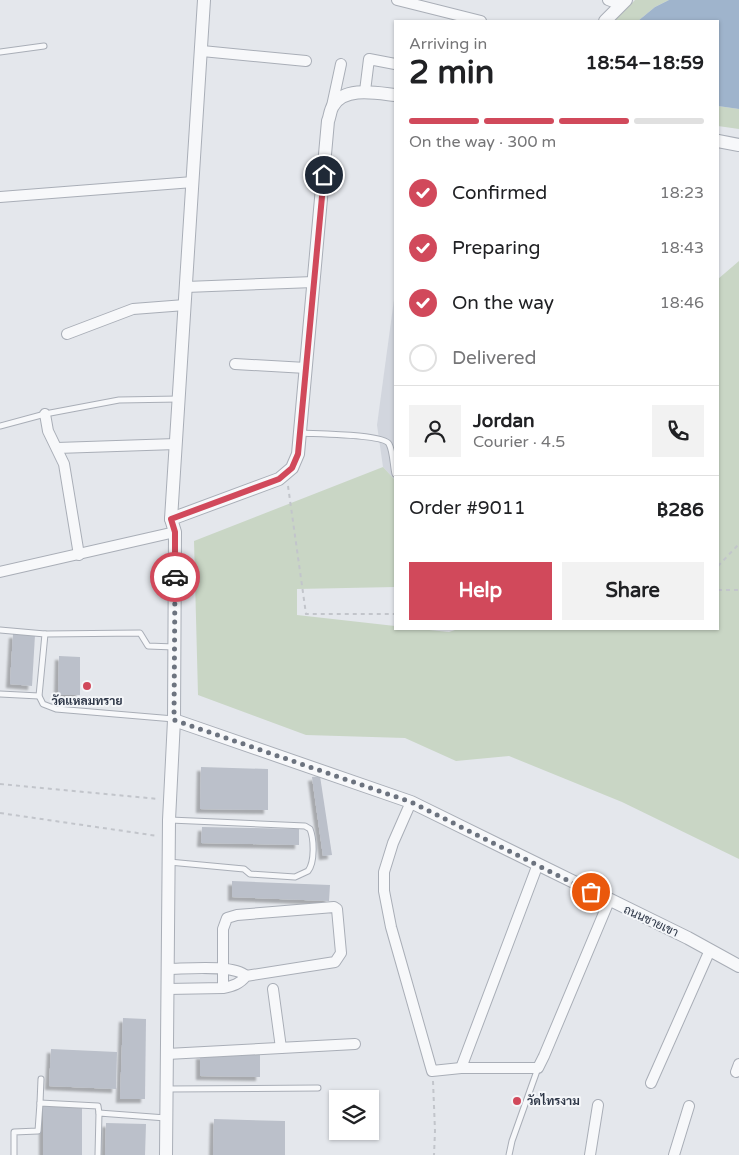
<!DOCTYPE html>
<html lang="en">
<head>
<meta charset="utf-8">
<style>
	:root { --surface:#fff; --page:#f2f2f2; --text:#202124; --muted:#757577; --line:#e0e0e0; --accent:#d1495b }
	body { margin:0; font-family:"Varela Round",Sarabun,sans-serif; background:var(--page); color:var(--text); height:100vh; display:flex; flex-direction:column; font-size:19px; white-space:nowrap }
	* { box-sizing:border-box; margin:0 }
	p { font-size:16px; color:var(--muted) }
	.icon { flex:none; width:28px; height:28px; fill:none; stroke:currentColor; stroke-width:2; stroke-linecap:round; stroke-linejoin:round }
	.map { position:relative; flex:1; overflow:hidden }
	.side { position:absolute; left:394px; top:20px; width:325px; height:610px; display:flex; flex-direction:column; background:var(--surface); border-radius:0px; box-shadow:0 1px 4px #0004 }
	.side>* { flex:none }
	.controls { position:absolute; left:329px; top:1090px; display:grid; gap:10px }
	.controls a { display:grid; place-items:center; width:50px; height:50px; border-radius:0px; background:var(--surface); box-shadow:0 1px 4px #0004; font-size:25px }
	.pin { position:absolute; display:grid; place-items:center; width:42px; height:42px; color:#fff; margin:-21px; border:2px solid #fff; border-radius:50%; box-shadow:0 1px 5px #0007 }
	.courier { position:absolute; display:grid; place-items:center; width:50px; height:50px; margin:-25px; border:4px solid #d1495b; border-radius:50%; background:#fff; color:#222; box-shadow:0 1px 6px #0007 }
	.overview em { font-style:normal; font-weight:800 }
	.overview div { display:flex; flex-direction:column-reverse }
	.overview { display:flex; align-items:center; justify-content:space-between; height:85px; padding:0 15px }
	h1 { font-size:32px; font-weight:800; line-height:38px }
	.bar { display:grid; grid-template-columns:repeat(4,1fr); gap:8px 5px; align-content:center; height:60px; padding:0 15px }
	.bar i { height:6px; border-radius:4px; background:var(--line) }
	.bar .selected { background:var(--accent) }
	.bar p { grid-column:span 4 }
	.line { display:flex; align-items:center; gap:12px; padding:0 15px; border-top:1px solid var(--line) }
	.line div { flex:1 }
	.round { display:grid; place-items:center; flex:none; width:52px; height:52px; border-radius:0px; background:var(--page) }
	ol { padding:0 15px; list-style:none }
	li { display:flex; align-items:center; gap:15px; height:55px }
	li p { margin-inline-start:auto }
	li .icon { padding:5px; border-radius:50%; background:var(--accent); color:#fff; stroke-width:4 }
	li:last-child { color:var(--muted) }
	li i { width:28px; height:28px; border:2px solid var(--line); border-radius:50% }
	.button { display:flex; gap:10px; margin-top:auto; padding:10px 15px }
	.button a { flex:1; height:58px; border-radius:0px; background:var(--accent); color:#fff; font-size:20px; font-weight:800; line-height:58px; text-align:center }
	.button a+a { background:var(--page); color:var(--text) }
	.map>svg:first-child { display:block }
	.built { fill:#d2d6de }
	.green { fill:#c9d6c5 }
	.water { fill:#9fb4cc }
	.building { fill:#bbc0ca; filter:url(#shadow) }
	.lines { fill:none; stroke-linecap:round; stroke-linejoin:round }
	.service-casing { stroke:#a9aeb7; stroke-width:7 }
	.minor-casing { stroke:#a9aeb7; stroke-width:12 }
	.tertiary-casing { stroke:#a9aeb7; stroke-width:14 }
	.path { stroke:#c2c5cb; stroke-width:2; stroke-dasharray:4 4; stroke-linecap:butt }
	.service { stroke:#f7f8fa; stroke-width:5 }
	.minor { stroke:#f7f8fa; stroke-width:10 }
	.tertiary { stroke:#f7f8fa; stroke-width:12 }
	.done { stroke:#6c737f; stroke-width:5; stroke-dasharray:0 9 }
	.route { stroke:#d1495b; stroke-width:6 }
	.poi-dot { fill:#d1495b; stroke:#f4f6f9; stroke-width:2 }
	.labels { text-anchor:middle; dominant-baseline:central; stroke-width:4; stroke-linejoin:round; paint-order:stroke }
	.poi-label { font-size:12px; font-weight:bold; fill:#2b3445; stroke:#f4f6f9 }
	.street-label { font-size:12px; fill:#2b3445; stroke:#f4f6f9 }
</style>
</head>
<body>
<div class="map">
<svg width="739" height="1155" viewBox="0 0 739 1155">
	<defs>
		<filter id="shadow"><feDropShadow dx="-4" dy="4" stdDeviation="1" flood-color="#0004"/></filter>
	</defs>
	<rect width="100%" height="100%" fill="#e4e7ec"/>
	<!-- built -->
	<path class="built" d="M395,292V480L383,467L377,425Z"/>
	<!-- green -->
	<g class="green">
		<path d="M635,0H669L655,7L638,21H614Z"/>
		<path d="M718,106L739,109V129L718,126Z"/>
		<path d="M739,261V859L622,802L509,756L456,761L405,738L306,735L198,695L194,541L383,467L395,480V587L297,589V615L395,626V629H419L449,632L458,629H718V279Z"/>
	</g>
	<!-- water -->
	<path class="water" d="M669,0H739V109L718,106V21H638L655,7Z"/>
	<!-- building -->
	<g class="building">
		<path d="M13,634L35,635L32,686L10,684Z"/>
		<path d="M59,656L80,657V695H58Z"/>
		<path d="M201,767L268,769V810L200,809Z"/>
		<path d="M320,776L332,855L323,856L312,777Z"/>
		<path d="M202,827L299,829V845L201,843Z"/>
		<path d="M232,881L330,885L329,901L232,897Z"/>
		<path d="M123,1018L146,1019L145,1099H120Z"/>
		<path d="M51,1049L117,1052L116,1089L49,1086Z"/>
		<path d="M200,1055H260V1077L200,1076Z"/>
		<rect x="43" y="1106" width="39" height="49"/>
		<path d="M214,1119L285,1121V1155H213Z"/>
		<path d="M106,1123L146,1124L145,1155H105Z"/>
	</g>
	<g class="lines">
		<!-- service casing -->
		<g class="service-casing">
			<g id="service">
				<path d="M0,52L44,46"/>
				<path d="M0,426L45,414L119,400L179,399"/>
				<path d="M300,433C314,434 384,434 389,444C393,451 393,466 395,474"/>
				<path d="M0,630L45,634"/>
				<path d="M0,694L39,696"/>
				<path d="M174,719L56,709L43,704L39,696L45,634L140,633L148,646L174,647"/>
				<path d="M169,862L244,869L250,874L295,877L308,871C315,862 314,839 310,829L305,826L170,820"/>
				<path d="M167,1089L318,1088"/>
				<path d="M40,1103L41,1079"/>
				<path d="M14,1155V1132L38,1131L40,1103L98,1106L99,1113"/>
				<path d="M98,1155L99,1113L166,1118"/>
				<path d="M509,1155L512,1141L538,1068"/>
			</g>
		</g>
		<!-- minor casing -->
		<g class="minor-casing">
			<g id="minor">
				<path d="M397,0L481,21"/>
				<path d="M608,0L621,5"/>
				<path d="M202,51L306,61"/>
				<path d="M365,91L369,59L395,64"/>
				<path d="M332,106L341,64"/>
				<path d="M0,197L193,182"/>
				<path d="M186,287L314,282"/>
				<path d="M67,334L133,309L185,305"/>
				<path d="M235,364L306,368"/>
				<path d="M45,414L48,431L64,464L79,555"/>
				<path d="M57,448L176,444"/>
				<path d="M0,572L175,532"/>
				<path d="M411,802L393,843L384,872V891L391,927L432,1071L461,1068H538L544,1056L609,901"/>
				<path d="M168,969C185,969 234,964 246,976"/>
				<path d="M167,989L223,988C233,986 240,984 246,976L335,962L341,953L337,909L334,907L237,915L227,918L223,929V988"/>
				<path d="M273,989L281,1048"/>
				<path d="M167,1054L355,1044"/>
				<path d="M461,1068L538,864"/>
				<path d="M736,1072L739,1064"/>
				<path d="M651,1083L710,950"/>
				<path d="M590,1155L598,1105"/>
				<path d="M674,1155L689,1106"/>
			</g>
		</g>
		<!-- tertiary casing -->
		<g class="tertiary-casing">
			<g id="tertiary">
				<path d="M605,21L626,0"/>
				<path d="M718,141L739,145"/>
				<path d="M171,519L279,479L292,468L298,454L328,121C330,117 330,110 333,106C344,86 377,93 395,95"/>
				<path d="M174,720L411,802L688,938L739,966"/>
				<path d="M166,1155L169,820L174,720L175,532L171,519L204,0"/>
			</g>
		</g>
		<!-- path -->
		<g class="path">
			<path d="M288,486L306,614H395"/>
			<path d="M718,566L739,544"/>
			<path d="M718,590H739"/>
			<path d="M0,784L159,799"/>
			<path d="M0,813L158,836"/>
			<path d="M433,1081L435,1131L434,1155"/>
		</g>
		<!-- service -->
		<use href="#service" class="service"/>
		<!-- minor -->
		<use href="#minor" class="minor"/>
		<!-- tertiary -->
		<use href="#tertiary" class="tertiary"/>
	</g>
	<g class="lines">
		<!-- done -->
		<path class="done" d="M175,577L174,720L411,802L591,892"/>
		<!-- route -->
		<path class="route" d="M175,577V532L171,519L279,479L292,468L298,454L324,175"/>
	</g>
	<!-- markers -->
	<g class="poi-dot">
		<circle cx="87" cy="686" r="5"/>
		<circle cx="517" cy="1101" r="5"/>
	</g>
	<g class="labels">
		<!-- poi labels -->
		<g class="poi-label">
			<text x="87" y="701">วัดแหลมทราย</text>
			<text x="527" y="1101" text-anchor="start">วัดไทรงาม</text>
		</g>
		<!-- street labels -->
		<g class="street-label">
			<text transform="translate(651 921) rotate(25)">ถนนชายเขา</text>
		</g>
	</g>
</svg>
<div class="controls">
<a><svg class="icon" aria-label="layers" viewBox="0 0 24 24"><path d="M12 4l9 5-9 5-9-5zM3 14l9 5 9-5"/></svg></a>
</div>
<div class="pin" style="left:591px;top:892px;background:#ea580c"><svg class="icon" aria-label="bag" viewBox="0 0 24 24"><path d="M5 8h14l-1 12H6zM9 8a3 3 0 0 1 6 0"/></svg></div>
<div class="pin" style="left:324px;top:175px;background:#1f2937"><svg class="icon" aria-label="home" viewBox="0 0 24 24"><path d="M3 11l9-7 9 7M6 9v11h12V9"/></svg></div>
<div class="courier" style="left:175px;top:577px"><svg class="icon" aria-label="car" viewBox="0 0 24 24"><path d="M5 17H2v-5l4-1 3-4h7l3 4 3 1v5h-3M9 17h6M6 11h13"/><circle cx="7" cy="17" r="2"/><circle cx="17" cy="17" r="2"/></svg></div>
<section class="side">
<div class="overview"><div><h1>2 min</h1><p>Arriving in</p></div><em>18:54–18:59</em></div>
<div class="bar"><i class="selected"></i><i class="selected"></i><i class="selected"></i><i></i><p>On the way · 300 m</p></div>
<ol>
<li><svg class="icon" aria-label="check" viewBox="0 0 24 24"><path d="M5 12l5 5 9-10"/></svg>Confirmed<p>18:23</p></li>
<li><svg class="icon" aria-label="check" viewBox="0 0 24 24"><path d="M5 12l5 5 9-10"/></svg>Preparing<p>18:43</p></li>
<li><svg class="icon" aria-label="check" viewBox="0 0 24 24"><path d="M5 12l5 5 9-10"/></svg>On the way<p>18:46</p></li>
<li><i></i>Delivered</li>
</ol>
<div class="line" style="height:90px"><a class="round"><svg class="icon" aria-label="person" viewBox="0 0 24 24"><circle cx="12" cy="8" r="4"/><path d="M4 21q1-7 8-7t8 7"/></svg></a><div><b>Jordan</b><p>Courier · 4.5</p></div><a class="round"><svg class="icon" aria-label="phone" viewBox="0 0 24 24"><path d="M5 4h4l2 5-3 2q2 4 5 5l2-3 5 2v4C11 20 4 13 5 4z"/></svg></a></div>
<div class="line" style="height:65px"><div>Order #9011</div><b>฿286</b></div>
<div class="button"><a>Help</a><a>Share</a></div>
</section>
</div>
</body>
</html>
